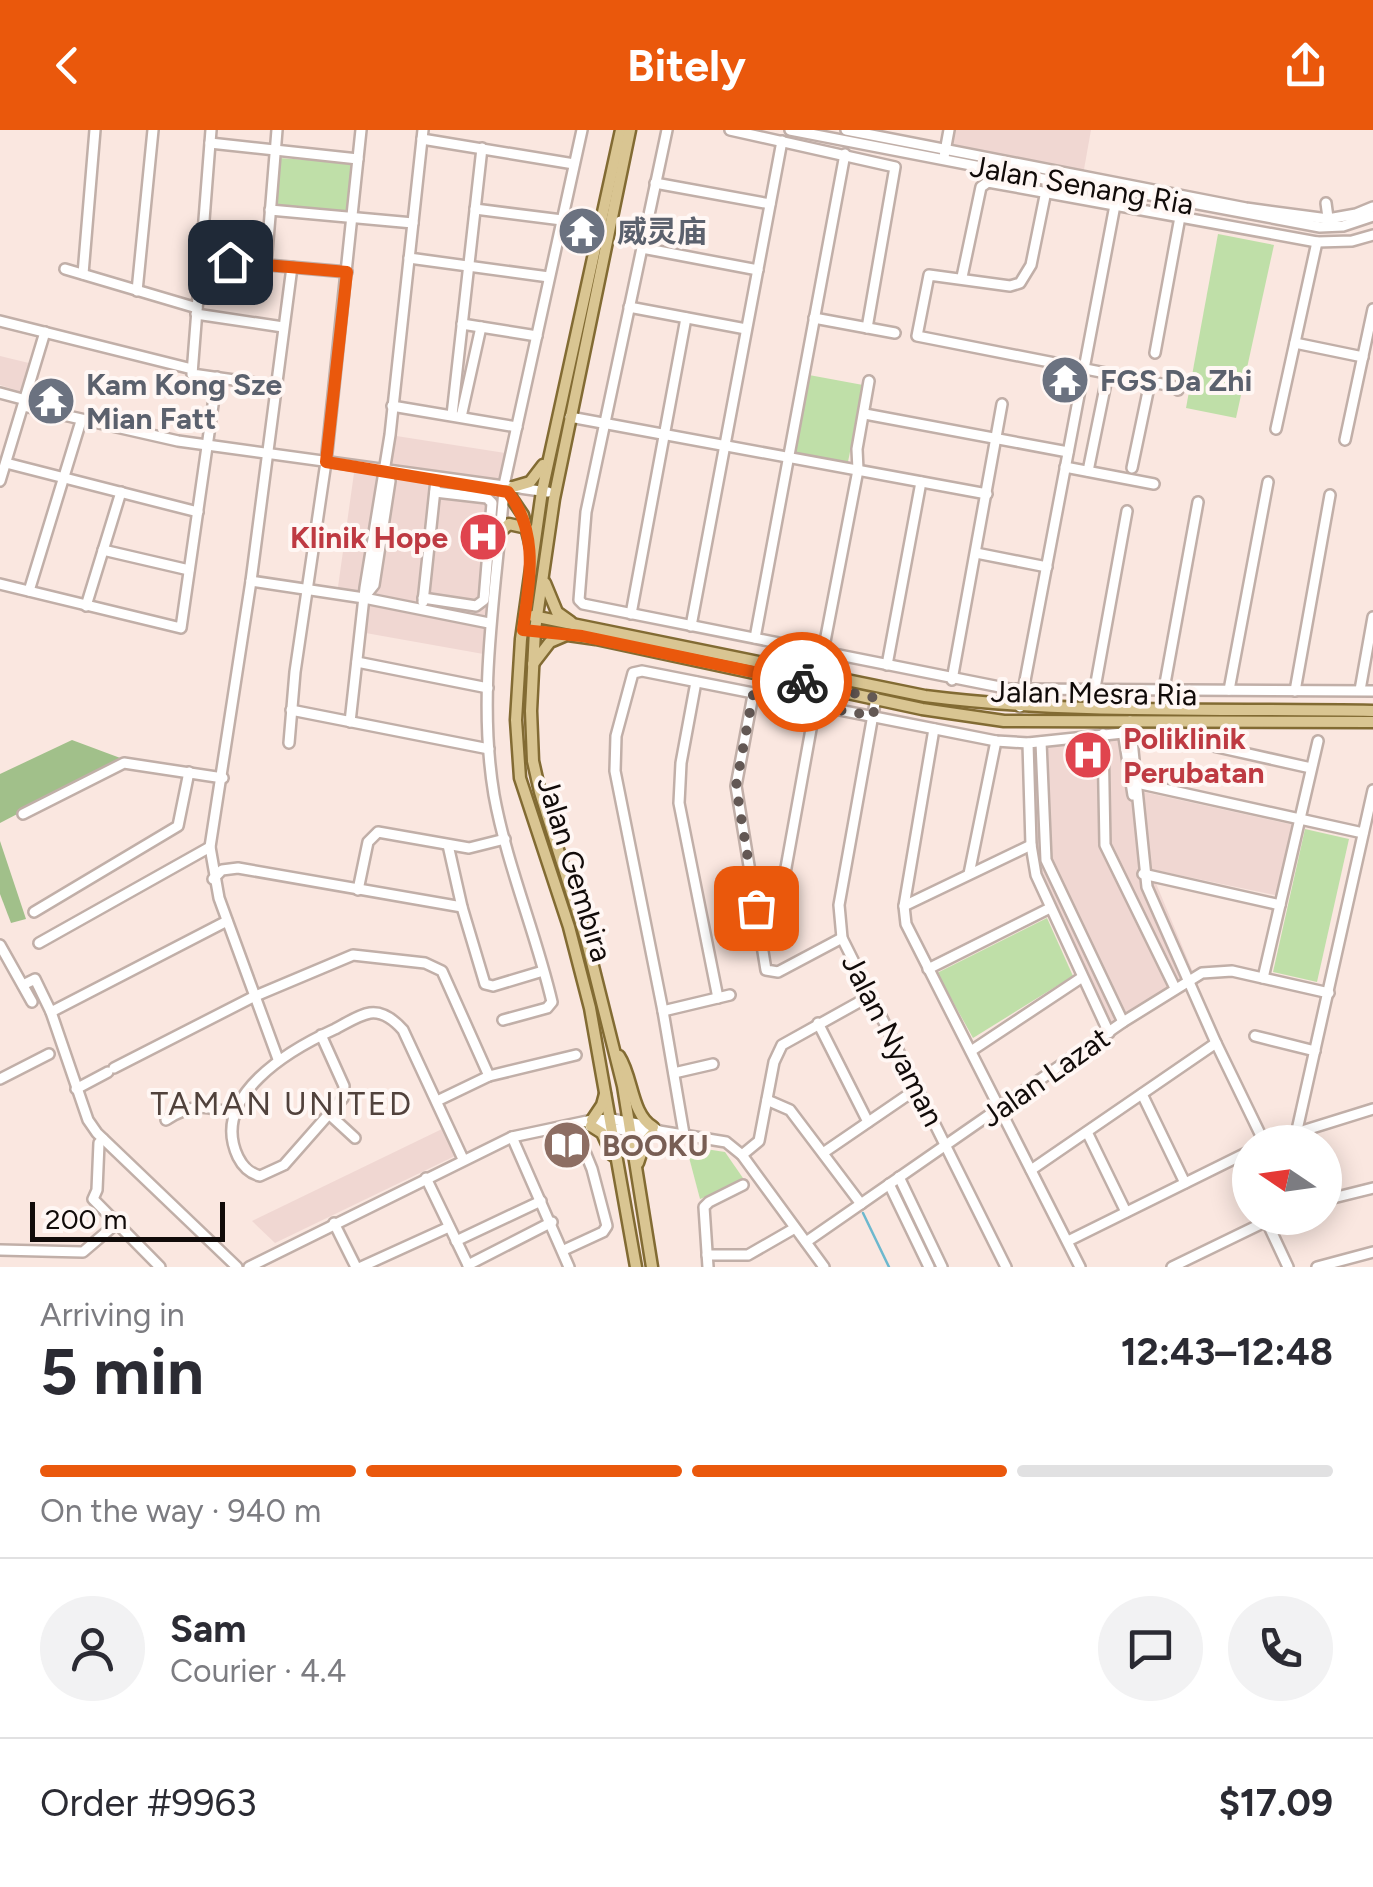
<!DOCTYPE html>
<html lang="en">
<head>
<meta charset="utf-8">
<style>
	:root { --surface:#fff; --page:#f2f2f3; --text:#2b2b33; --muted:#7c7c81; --line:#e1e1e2; --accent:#ea580c }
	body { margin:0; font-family:Figtree,"Noto Sans SC",sans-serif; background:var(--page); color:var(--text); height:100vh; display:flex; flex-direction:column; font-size:38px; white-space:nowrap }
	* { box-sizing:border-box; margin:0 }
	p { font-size:32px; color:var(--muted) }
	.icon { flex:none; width:55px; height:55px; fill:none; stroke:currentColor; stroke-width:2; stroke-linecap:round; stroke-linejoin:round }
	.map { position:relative; height:1137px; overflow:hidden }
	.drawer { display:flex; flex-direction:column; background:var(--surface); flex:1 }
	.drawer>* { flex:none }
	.needle { width:65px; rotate:283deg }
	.fabs { position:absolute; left:1232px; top:995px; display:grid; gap:20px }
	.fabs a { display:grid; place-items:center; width:110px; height:110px; border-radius:50%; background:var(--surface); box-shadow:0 5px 25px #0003; font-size:50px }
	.scale { position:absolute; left:30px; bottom:25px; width:195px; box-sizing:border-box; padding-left:10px; border:5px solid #110b09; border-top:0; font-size:28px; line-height:35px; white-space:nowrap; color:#110b09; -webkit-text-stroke:8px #fff7f4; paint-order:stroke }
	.pin { position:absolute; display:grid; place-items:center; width:85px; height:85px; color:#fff; margin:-42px; border-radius:20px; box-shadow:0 5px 15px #0006 }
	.courier { position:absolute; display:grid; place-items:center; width:100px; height:100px; margin:-50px; border:8px solid #ea580c; border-radius:50%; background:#fff; color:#222; box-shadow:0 2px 12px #0007 }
	.head em { font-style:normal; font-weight:700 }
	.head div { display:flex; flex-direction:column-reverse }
	.head { display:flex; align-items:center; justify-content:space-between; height:170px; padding:0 40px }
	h1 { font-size:65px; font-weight:700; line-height:75px }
	.bar { display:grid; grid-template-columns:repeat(4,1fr); gap:15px 10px; align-content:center; height:120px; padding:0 40px }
	.bar i { height:12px; border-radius:8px; background:var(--line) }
	.bar .on { background:var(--accent) }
	.bar p { grid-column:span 4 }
	.line { display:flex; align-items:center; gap:25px; padding:0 40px; border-top:2px solid var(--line) }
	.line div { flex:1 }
	.round { display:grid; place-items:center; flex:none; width:105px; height:105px; border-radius:52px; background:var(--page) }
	header { display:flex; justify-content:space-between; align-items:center; height:130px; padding:0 40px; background:var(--accent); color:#fff; font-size:45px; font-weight:700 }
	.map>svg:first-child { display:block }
	.commercial { fill:#f0d7d2 }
	.green { fill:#bfdfa8 }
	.forest { fill:#a1c08a }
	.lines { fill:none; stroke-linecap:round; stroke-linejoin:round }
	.stream { stroke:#6db8ce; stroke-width:2.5 }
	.minor-casing { stroke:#c1afa8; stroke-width:14 }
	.major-casing { stroke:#826b33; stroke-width:15 }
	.minor { stroke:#fff; stroke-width:9 }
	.major { stroke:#d9c592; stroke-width:10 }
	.done { stroke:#635854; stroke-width:10; stroke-dasharray:0 18 }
	.route { stroke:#ea580c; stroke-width:12 }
	.labels { text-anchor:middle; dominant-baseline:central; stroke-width:8; stroke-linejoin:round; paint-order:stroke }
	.street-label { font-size:30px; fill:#110b09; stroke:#fff7f4 }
	.worship-label { font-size:30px; font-weight:bold; fill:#5b616d; stroke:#fff7f4; text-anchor:start }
	.health-label { font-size:30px; font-weight:bold; fill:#be3a42; stroke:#fff7f4; text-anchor:end }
	.education-label { font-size:30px; font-weight:bold; fill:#785e54; stroke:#fff7f4; text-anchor:start }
	.neighbourhood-label { font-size:32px; letter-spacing:2.5px; fill:#51423c; stroke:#fff7f4 }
</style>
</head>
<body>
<header><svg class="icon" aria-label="back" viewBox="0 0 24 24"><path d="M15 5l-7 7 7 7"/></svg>Bitely<svg class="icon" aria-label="share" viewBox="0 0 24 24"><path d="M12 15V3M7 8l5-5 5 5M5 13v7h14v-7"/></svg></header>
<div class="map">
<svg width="1373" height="1137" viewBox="0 0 1373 1137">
	<rect width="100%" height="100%" fill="#fae7e0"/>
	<!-- commercial -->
	<g class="commercial">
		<path d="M955,0H1091L1083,45L951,18Z"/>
		<path d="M0,226L33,234L25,263L0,255Z"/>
		<path d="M390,305L511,324L489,525L360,502L364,468L337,464L355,336L385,340Z"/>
		<path d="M1122,609L1130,659L1294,695L1279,766L1150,739L1193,842L1115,895L1114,892L1108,895L1027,706L1023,616Z"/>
		<path d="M442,999L455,1026L275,1113L252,1091Z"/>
	</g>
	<!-- green -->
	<g class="green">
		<path d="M279,28L353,33L350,82L275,76Z"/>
		<path d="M1218,104L1274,115L1236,288L1186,278Z"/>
		<path d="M809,245L863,255L848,332L794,322Z"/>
		<path d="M1305,699L1349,709L1317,852L1273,842Z"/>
		<path d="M1047,788L1073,846L973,908L937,843Z"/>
		<path d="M686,1016L725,1022L745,1051L700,1069Z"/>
	</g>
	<!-- forest -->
	<g class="forest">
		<path d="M72,610L123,629L0,693V644Z"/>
		<path d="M0,711L26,789L11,793L0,764Z"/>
	</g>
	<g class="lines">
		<!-- stream -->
		<path class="stream" d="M863,1083L889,1137"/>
		<!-- minor casing -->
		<g class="minor-casing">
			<g id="minor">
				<path d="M211,0L192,244L276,256"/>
				<path d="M667,0L586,382L579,470L583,474L1010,559L1373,561"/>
				<path d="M730,0L895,37L867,198"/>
				<path d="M790,0L1069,54L1118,59L1320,97L1343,96L1373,86"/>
				<path d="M846,0L1246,78L1328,89L1356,84L1373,77"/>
				<path d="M422,9L574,34"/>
				<path d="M210,13L358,29"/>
				<path d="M944,27L949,0"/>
				<path d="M655,53L770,74"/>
				<path d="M1046,61L1031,135L1020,153L1010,156L929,145L917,206L1172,256L1178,260"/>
				<path d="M1326,73L1329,95"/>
				<path d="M475,79L562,90"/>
				<path d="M270,80L413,93"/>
				<path d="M642,118L758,140"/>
				<path d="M409,128L549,147"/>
				<path d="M202,129L347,142"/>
				<path d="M266,135L277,0"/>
				<path d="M65,139L197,178"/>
				<path d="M83,144L95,0"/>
				<path d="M962,147L981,57L988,52L1317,112L1352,111L1373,105"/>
				<path d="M137,161L153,0"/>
				<path d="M629,177L746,199"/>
				<path d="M196,184L283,197"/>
				<path d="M814,188L895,203"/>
				<path d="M0,191L192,239"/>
				<path d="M462,194L537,206"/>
				<path d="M1295,213L1363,227"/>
				<path d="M1155,223L1180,87"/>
				<path d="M0,263L26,270"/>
				<path d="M24,276L178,311L548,362"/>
				<path d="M392,276L517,297"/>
				<path d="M865,284L1068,322"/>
				<path d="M452,285L482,18"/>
				<path d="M461,287L481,197"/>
				<path d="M570,287L987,364"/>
				<path d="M1276,299L1317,112"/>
				<path d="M1345,310L1373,179"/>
				<path d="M6,333L198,382"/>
				<path d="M1065,337L1154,354"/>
				<path d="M1132,338L1150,252"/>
				<path d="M1088,341L1108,243"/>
				<path d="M0,351L45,202"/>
				<path d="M504,355L582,0"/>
				<path d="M103,420L189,440"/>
				<path d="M976,423L1047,437"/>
				<path d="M251,451L364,468L489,493"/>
				<path d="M0,454L181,498L217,247"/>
				<path d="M29,461L81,291"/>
				<path d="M366,465L374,455L390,351L385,340"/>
				<path d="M423,468L476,476L484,470L492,373L487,368L435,362"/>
				<path d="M423,472L436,350"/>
				<path d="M86,476L121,362"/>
				<path d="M631,484L686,188"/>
				<path d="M691,496L782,11"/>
				<path d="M755,508L845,24"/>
				<path d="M823,522L858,340L857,319L869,251"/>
				<path d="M357,532L488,558"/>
				<path d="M887,535L921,352"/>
				<path d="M952,550L1002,274"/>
				<path d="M696,552L681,633L679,673L718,868"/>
				<path d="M1095,558L1127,381"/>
				<path d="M1164,559L1198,372"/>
				<path d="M1229,560L1268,352"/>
				<path d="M1360,560L1373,487"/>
				<path d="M1295,561L1330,365"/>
				<path d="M753,565L736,656L766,840L778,842L842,808"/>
				<path d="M876,568L839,775L842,808L1006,1137"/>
				<path d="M1020,577L1119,54"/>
				<path d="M291,580L489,619"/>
				<path d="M1130,591L1147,757L1216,913L1264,1012"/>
				<path d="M350,592L365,458L390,305L423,0"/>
				<path d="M934,599L904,776L906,794L1080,1137"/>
				<path d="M1123,601L1133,665"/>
				<path d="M1103,604L1105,715L1175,858"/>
				<path d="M1041,612L1046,730L1123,892"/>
				<path d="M289,613L295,542L326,332L361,0"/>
				<path d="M1028,613L1031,715L1036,745L1109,903"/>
				<path d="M1213,616L1311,638"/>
				<path d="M1137,653L1363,703"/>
				<path d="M23,684L124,633L223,648"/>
				<path d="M448,715L462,777L485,854L493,856L543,841"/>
				<path d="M969,744L996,611"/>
				<path d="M1143,744L1280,775"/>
				<path d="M213,749L222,740L238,738L462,777"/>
				<path d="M358,760L368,712L378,702L469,718L505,709"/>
				<path d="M780,771L815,577"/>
				<path d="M904,776L1031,715"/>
				<path d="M34,782L178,696L189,642"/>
				<path d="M39,813L210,717"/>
				<path d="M0,815L32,872"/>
				<path d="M928,839L1050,778"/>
				<path d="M1263,848L1318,611"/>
				<path d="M23,855L35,849L51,882L88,990L97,1003L237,1137"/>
				<path d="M663,881L730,865"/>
				<path d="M51,882L227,791"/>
				<path d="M503,890L547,878L552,872C536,803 507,736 494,665C477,564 496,461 504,360"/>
				<path d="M818,893L868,992"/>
				<path d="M321,905L344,956L343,968L284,1035L260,1046C249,1043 243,1037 238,1027C209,966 291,919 335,899C345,894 358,885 370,883C384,881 395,891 403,900L463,1029"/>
				<path d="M1255,906L1315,921"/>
				<path d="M971,921L1081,848"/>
				<path d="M278,929L219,768L210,717L251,451L292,137"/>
				<path d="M114,938L253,867L353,825L425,833L442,841L489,946"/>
				<path d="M674,943L713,934"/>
				<path d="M0,949L49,924"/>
				<path d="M76,959L108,942"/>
				<path d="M1142,964L1185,1053"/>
				<path d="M767,970L790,980L861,1074"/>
				<path d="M437,971L489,946L576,925"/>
				<path d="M330,985L355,1008"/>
				<path d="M166,990C192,973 207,975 235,985"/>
				<path d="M590,996L653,1003L659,1001L726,1012L742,1025L824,1137"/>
				<path d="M1297,1000L1373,660"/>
				<path d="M1087,1002L1126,1082"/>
				<path d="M684,1004L663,881L615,641L616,606L633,543L642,541L996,611L1028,613L1123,603"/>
				<path d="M512,1007L569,1137"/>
				<path d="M103,1009L99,1013L97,1060L93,1069L160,1137"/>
				<path d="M1267,1012L1373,979"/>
				<path d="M823,1023L918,958"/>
				<path d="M742,1025L759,1011L774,932L782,915L870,866"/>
				<path d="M1031,1040L1216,913"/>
				<path d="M899,1047L942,1137"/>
				<path d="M426,1048L469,1137"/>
				<path d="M889,1054L929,1137"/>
				<path d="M1325,1070L1373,1058"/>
				<path d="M1266,1090L1288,1137"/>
				<path d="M334,1093L356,1137"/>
				<path d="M456,1111L541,1071"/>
				<path d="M1068,1111L1250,1021"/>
				<path d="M806,1112L1123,892L1202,843L1232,841L1329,863"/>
				<path d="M0,1120L83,1122L117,1093"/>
				<path d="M564,1120L603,1102L607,1096L592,1039L574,995"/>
				<path d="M707,1125H748L795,1098"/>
				<path d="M468,1135L552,1092"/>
				<path d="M249,1137L512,1007L592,990L612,989L653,997L659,1001"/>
				<path d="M361,1137L449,1097"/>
				<path d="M708,1137L704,1077L709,1072L743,1055"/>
				<path d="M1172,1137L1273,1088"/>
				<path d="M1317,1137L1373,1122"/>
			</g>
		</g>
		<!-- major casing -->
		<g class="major-casing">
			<g id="major">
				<path d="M621,0L542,361L521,509L516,590L520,648L569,797L590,878L636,1137"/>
				<path d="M630,0L554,369L535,500L531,581L533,631L540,662L587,812L623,956L652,1137"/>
				<path d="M513,357L530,352L543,335"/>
				<path d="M506,360L523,385L531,417"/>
				<path d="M500,402L509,394L527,398"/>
				<path d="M545,453L557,482L571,492"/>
				<path d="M533,486L925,566C1074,585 1224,578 1373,581"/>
				<path d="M533,500L596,509L922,579L1004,591L1373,592"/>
				<path d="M533,534L550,512L564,506"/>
				<path d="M619,926C633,947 631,984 653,997"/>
				<path d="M592,990L602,975L605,964"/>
				<path d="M591,996L602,1003L612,1025"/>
				<path d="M638,1033L645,1012L653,1003"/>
			</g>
		</g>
		<!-- minor -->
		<use href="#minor" class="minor"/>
		<!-- major -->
		<use href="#major" class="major"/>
	</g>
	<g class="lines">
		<!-- done -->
		<path class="done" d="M756,778L736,656L753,565L873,586L876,568L802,552"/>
		<!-- route -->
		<path class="route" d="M230,132L347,142L326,332L508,362C540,404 529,451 523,500L582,506L802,552"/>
	</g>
	<!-- icons -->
	<defs>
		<g id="temple-disc" transform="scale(2.5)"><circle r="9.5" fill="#6b7280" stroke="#fff7f4"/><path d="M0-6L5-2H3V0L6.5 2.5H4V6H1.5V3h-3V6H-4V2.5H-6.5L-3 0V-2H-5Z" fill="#fff"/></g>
		<g id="hospital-disc" transform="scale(2.5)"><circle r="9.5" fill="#e0444e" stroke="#fff7f4"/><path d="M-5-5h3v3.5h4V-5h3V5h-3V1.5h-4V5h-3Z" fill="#fff"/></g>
		<g id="library-disc" transform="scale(2.5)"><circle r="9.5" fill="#8d6e63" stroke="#fff7f4"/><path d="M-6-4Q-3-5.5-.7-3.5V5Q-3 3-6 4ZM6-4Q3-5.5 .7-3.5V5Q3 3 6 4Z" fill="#fff"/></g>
	</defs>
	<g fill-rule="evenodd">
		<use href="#temple-disc" x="582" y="101"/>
		<use href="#temple-disc" x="1065" y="250"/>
		<use href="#temple-disc" x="51" y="271"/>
		<use href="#hospital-disc" x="483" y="407"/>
		<use href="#hospital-disc" x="1088" y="625"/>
		<use href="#library-disc" x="567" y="1015"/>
	</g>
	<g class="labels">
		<!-- street labels -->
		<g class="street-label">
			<text transform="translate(1082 55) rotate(10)">Jalan Senang Ria</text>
			<text transform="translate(1094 563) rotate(1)">Jalan Mesra Ria</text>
			<text transform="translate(575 739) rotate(73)">Jalan Gembira</text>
			<text transform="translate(893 910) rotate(63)">Jalan Nyaman</text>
			<text transform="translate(1045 947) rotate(-35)">Jalan Lazat</text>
		</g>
		<!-- worship labels -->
		<g class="worship-label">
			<text x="617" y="101">威灵庙</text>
			<text x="1100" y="250">FGS Da Zhi</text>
			<text x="86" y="254">Kam Kong Sze<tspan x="86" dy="34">Mian Fatt</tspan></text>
		</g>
		<!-- health labels -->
		<g class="health-label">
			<text x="448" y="407">Klinik Hope</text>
			<text x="1123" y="608" text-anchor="start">Poliklinik<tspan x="1123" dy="34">Perubatan</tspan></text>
		</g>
		<!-- education labels -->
		<g class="education-label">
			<text x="602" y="1015">BOOKU</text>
		</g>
		<!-- neighbourhood labels -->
		<g class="neighbourhood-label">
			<text x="282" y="974">TAMAN UNITED</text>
		</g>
	</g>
</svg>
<div class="fabs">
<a><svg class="needle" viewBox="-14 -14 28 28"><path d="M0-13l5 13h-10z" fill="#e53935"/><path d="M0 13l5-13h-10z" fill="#7c7c81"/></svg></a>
</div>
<div class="scale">200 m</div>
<div class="pin" style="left:756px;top:778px;background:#ea580c"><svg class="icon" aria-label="bag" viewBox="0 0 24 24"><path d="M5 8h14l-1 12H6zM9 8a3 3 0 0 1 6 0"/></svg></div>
<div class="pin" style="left:230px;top:132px;background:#1f2937"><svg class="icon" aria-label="home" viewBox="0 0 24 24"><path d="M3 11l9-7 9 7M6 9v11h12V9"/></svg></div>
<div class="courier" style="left:802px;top:552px"><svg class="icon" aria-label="bike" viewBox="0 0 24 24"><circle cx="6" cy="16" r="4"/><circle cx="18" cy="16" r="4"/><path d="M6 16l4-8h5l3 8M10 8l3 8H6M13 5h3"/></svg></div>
</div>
<section class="drawer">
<div class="head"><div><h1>5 min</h1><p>Arriving in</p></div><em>12:43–12:48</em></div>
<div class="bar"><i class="on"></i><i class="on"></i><i class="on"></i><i></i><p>On the way · 940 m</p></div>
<div class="line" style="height:180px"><a class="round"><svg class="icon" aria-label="person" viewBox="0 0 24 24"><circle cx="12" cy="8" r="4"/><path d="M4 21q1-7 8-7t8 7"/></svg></a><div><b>Sam</b><p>Courier · 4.4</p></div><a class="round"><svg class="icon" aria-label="chat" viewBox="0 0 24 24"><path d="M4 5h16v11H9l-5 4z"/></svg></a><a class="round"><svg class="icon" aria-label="phone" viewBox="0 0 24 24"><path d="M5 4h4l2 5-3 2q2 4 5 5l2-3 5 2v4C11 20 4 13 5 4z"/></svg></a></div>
<div class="line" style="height:130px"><div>Order #9963</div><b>$17.09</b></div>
</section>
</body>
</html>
